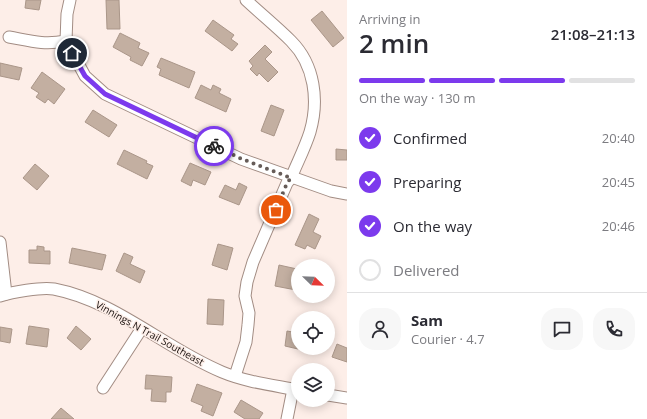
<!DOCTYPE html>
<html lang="en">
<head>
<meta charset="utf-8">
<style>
	:root { --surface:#fff; --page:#f7f7f7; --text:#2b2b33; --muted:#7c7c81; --line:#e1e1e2; --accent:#7c3aed }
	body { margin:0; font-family:"Open Sans",sans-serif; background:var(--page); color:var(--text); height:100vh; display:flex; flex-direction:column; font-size:15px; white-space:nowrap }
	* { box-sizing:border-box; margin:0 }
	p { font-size:13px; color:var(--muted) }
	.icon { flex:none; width:22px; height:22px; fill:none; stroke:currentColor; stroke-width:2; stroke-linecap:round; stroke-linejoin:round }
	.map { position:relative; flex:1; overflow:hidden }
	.details { display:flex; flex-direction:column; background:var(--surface); width:300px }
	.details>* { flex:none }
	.needle { width:26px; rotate:113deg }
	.fabs { position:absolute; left:291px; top:259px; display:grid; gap:8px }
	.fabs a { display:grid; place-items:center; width:44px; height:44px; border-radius:50%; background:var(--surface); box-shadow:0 2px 10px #0003; font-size:20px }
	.pin { position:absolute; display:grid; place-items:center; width:34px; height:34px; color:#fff; margin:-17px; border:2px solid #fff; border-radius:50%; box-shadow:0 1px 4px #0007 }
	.courier { position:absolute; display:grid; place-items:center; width:40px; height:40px; margin:-20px; border:3px solid #7c3aed; border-radius:50%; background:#fff; color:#222; box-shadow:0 1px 5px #0007 }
	.overview em { font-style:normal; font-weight:600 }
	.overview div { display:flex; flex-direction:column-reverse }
	.overview { display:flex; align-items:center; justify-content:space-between; height:68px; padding:0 12px }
	h1 { font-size:26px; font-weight:600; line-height:30px }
	.bar { display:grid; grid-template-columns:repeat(4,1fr); gap:6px 4px; align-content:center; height:48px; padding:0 12px }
	.bar i { height:5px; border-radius:3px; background:var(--line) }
	.bar .current { background:var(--accent) }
	.bar p { grid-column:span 4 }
	.line { display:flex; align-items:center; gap:10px; padding:0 12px; border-top:1px solid var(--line) }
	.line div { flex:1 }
	.round { display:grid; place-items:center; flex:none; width:42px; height:42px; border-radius:16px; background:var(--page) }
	ol { padding:0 12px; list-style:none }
	li { display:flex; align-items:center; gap:12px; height:44px }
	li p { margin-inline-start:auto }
	li .icon { padding:4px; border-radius:50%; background:var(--accent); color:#fff; stroke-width:4 }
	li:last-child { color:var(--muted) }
	li i { width:22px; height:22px; border:2px solid var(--line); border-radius:50% }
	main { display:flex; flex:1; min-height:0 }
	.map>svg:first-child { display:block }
	.building { fill:#c3afa1; stroke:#aa9689 }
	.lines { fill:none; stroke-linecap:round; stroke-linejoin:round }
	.minor-casing { stroke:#a28c83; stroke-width:13 }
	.minor { stroke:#fff; stroke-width:11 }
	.done { stroke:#665c58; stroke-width:4; stroke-dasharray:0 7.2 }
	.route { stroke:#7c3aed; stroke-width:5 }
	.labels { text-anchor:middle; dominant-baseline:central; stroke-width:3; stroke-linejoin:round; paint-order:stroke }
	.street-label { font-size:10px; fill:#150d0a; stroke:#fdeee8 }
</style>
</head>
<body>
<main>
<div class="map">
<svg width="347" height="419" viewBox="0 0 347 419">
	<rect width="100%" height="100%" fill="#fdeee8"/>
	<!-- building -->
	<g class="building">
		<path d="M26,0H41L39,10L25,8Z"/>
		<path d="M106,0H119L120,29H107Z"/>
		<path d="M322,11L344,38L333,47L311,20Z"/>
		<path d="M213,20L234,35L231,39L238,44L232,51L205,31Z"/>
		<path d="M120,33L140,43L138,48L149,53L142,66L130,60L131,57L113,47Z"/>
		<path d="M265,45L272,52L265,59L278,72L268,82L259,73L257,76L250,69L253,66L249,61Z"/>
		<path d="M161,58L195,72L189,88L159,75L161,69L157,67Z"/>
		<path d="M0,63L22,68L19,80L0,76Z"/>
		<path d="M42,72L65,89L54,104L48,99L45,103L36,97L39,93L31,88Z"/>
		<path d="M201,85L211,90L213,85L221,89L219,93L231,99L226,112L195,98Z"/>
		<path d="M271,105L284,110L274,136L261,131Z"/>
		<path d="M93,110L117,125L109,137L85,122Z"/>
		<path d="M336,149L347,150V160H336Z"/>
		<path d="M124,150L147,161L146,163L153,166L147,179L117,164Z"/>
		<path d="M190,163L211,172L205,185L193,180L191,186L181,181Z"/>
		<path d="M35,164L49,176L37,190L23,178Z"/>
		<path d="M239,183L247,187L239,205L219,197L225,185L236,190Z"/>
		<path d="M309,214L319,219L313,232L321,236L315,249L307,245L305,249L295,245Z"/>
		<path d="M218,244L233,248L227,270L212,265Z"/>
		<path d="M37,246L44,247V251H50V264L29,263V250H37Z"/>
		<path d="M72,248L106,255L102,270L69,263Z"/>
		<path d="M124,253L133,257L130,264L145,271L140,283L116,271Z"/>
		<path d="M279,265L297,269L295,278L298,279L296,290L275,286Z"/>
		<path d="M208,299L224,300L223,325L207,324Z"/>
		<path d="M29,326L49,329L47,347L26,344Z"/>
		<path d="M76,326L91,339L81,350L67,338Z"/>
		<path d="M0,327L12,329L10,343L0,341Z"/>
		<path d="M287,331L298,333V349L285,346Z"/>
		<path d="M337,344L347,348V362L332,357Z"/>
		<path d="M146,375L172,377L171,392H166V402L151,401L152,389H145Z"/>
		<path d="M197,384L222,393L213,416L201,411L203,406L191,401Z"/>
		<path d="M241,400L263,413L259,419H245L234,412Z"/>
		<path d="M61,408L74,419H51Z"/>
	</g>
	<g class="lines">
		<!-- minor casing -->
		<g class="minor-casing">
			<g id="minor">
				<path d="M70,0L67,14L66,41L85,76L105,94L241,159L331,191L347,194"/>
				<path d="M9,37C31,41 43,45 66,41"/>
				<path d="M0,242L6,294"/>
				<path d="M0,296C12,292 41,287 54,289C116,301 164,348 222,372C246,382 272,385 298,390"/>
				<path d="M235,376L246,342L248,325L249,313L245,296L247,282L253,262L287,183L291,178C297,163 305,148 310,132C319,101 315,65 291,41C277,27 261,14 246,0"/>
				<path d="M103,388L142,328"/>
				<path d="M328,395L347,398"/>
				<path d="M287,419L293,389"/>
			</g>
		</g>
		<!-- minor -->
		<use href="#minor" class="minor"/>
	</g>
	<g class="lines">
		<!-- done -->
		<path class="done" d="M214,146L242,159L291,178L287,183L276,210"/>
		<!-- route -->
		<path class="route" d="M72,53L85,76L105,94L214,146"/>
	</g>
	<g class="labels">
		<!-- street labels -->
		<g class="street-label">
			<text transform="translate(150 333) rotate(29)">Vinnings N Trail Southeast</text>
		</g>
	</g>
</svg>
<div class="fabs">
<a><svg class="needle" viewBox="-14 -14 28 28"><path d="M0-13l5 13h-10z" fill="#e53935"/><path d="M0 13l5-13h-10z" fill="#7c7c81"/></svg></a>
<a><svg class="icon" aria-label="locate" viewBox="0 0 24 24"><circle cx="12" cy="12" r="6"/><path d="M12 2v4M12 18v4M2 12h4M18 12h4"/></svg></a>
<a><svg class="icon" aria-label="layers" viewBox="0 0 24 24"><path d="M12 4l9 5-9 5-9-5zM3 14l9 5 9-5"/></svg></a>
</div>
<div class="pin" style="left:276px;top:210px;background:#ea580c"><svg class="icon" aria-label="bag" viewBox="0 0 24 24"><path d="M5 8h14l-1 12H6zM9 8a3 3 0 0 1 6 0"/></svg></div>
<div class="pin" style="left:72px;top:53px;background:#1f2937"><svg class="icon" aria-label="home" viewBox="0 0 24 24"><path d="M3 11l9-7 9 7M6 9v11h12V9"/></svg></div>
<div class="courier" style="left:214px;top:146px"><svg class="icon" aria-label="bike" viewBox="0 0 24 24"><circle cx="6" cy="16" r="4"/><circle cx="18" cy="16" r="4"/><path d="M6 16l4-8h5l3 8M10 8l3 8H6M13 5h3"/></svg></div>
</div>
<section class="details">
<div class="overview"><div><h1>2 min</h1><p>Arriving in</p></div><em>21:08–21:13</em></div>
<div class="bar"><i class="current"></i><i class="current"></i><i class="current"></i><i></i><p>On the way · 130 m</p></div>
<ol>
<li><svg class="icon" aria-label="check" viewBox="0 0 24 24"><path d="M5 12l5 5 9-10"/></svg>Confirmed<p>20:40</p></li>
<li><svg class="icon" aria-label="check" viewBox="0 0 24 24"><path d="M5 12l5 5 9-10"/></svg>Preparing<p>20:45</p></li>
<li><svg class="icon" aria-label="check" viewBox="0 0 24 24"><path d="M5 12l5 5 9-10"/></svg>On the way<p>20:46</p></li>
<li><i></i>Delivered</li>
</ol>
<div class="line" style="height:72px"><a class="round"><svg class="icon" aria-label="person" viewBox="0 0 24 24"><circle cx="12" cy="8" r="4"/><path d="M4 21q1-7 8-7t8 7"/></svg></a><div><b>Sam</b><p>Courier · 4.7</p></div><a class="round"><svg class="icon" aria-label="chat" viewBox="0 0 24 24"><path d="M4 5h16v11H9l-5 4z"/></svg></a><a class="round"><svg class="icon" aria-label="phone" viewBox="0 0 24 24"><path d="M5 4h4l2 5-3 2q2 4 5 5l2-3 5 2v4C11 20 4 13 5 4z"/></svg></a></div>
</section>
</main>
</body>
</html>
